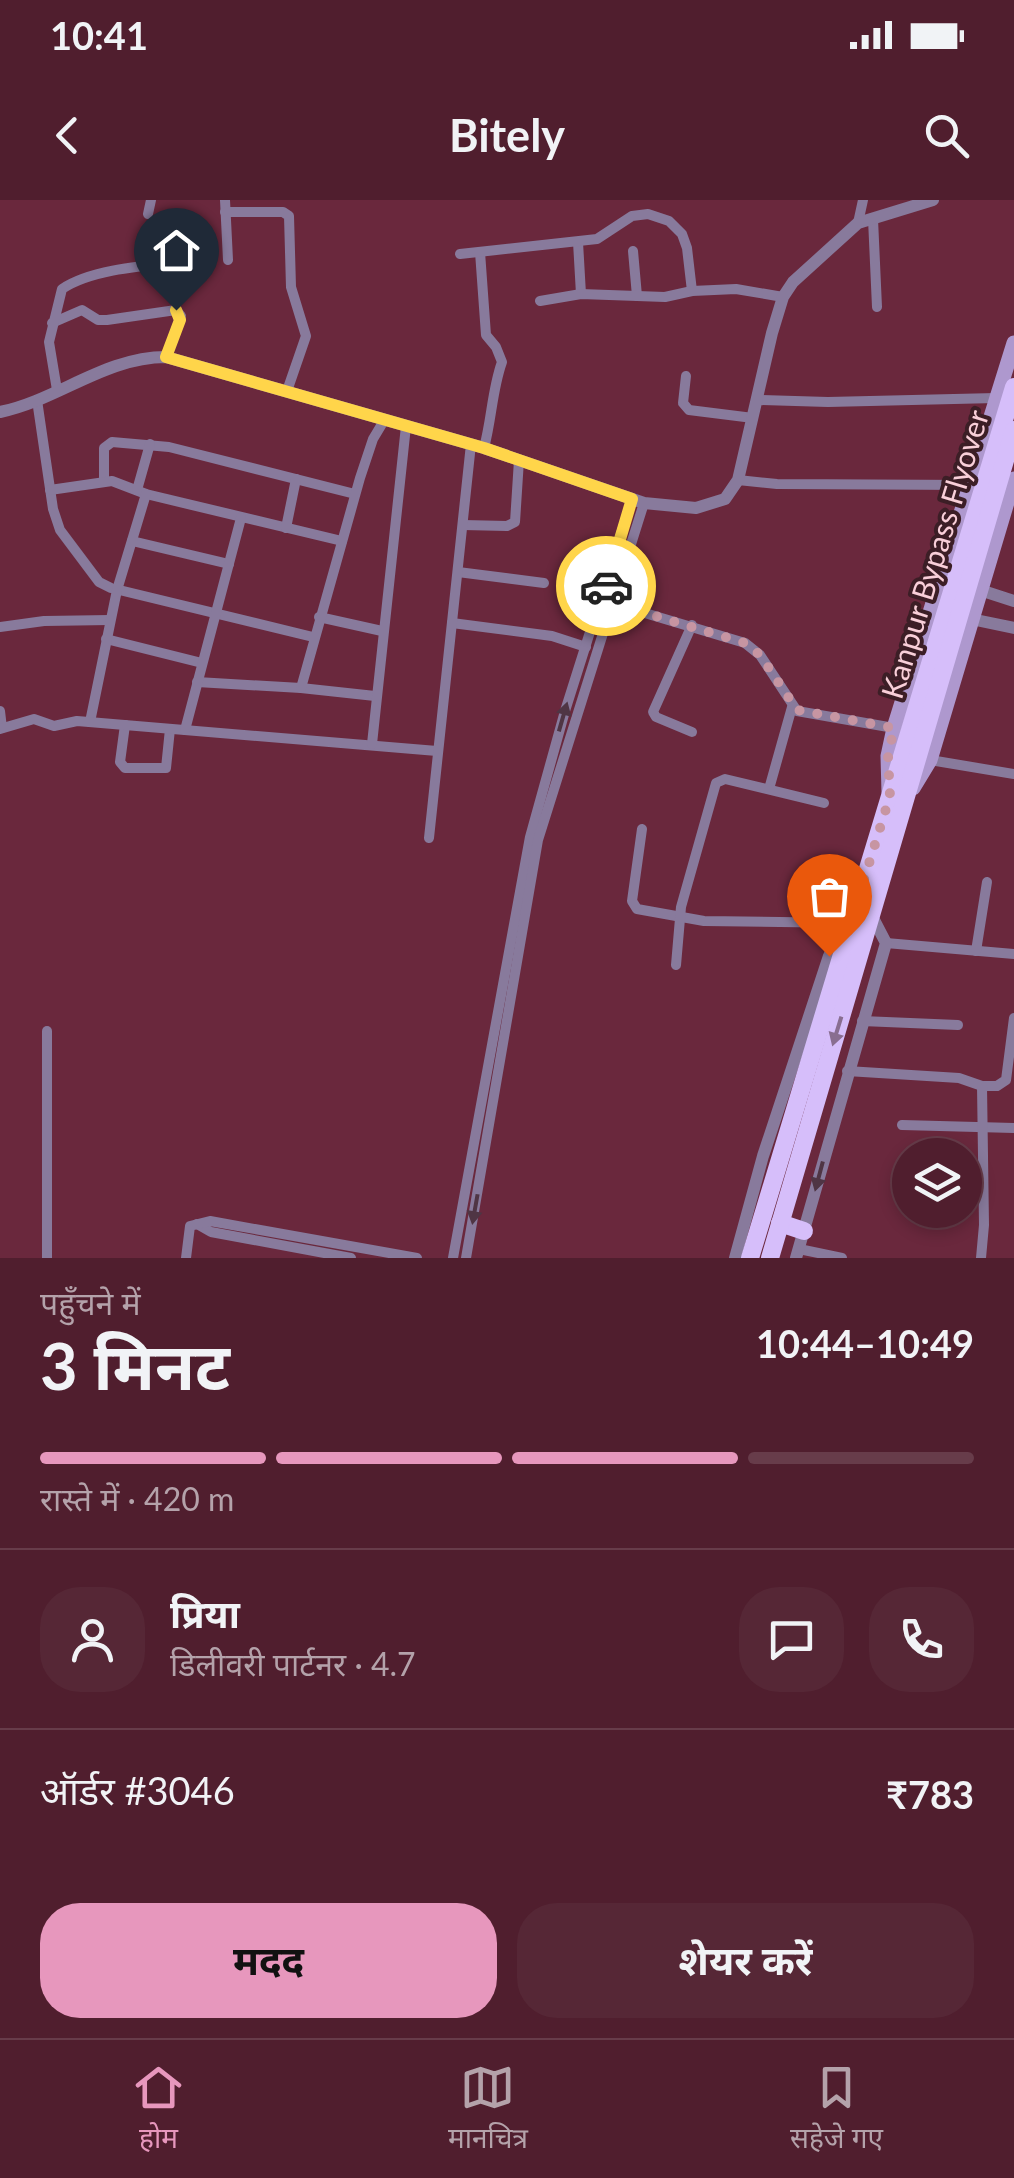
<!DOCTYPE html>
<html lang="hi">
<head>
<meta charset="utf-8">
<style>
	:root { --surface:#501e2e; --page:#562736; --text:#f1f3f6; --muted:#b4a2aa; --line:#673c4a; --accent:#e797bd }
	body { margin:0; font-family:Lato,"Noto Sans Devanagari",sans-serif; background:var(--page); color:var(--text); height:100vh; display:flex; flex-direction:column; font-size:38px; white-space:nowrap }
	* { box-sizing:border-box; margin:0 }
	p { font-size:32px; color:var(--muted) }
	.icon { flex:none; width:55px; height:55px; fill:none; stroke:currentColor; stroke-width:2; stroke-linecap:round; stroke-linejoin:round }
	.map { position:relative; height:1058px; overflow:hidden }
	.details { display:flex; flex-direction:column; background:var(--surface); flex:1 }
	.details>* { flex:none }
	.controls { position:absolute; left:892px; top:938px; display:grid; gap:20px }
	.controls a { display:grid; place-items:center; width:90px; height:90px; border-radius:50%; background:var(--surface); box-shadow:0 5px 15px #0003,0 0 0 2px var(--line); font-size:50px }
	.pin { position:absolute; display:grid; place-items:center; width:85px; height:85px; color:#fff; margin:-102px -42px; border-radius:50% 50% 50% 0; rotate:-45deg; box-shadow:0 0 10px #0007 }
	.pin .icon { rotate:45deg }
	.courier { position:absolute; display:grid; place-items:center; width:100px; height:100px; margin:-50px; border:8px solid #ffd54a; border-radius:50%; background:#fff; color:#222; box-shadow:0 2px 12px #0007 }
	.headline em { font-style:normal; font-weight:700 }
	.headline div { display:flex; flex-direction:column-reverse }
	.headline { display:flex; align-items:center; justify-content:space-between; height:170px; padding:0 40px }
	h1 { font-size:65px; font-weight:700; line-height:75px }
	.bar { display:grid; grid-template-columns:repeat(4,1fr); gap:15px 10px; align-content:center; height:120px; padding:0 40px }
	.bar i { height:12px; border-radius:8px; background:var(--line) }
	.bar .current { background:var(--accent) }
	.bar p { grid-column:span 4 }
	.line { display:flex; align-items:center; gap:25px; padding:0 40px; border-top:2px solid var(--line) }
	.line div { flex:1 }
	.round { display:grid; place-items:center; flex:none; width:105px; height:105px; border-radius:40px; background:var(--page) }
	.primary-button { display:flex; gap:20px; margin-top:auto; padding:20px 40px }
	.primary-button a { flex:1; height:115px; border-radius:40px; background:var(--accent); color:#111; font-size:40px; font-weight:700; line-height:115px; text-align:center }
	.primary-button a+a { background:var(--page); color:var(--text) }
	.status { display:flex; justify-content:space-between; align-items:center; height:70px; padding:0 50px; background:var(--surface); direction:ltr }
	.status svg { height:28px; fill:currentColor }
	header { display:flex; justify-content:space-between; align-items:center; height:130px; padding:0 40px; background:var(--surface); font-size:45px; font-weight:700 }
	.tab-bar { display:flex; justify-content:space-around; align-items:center; height:140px; border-top:2px solid var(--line); background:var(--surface); font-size:28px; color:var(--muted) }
	.tab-bar a { display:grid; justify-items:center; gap:5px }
	.tab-bar .current { color:var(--accent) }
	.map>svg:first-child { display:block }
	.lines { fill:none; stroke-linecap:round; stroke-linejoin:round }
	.minor { stroke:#887a9c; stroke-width:10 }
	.tertiary { stroke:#887a9c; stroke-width:12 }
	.secondary { stroke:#ae98ce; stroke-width:15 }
	.trunk { stroke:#d6befa; stroke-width:18 }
	.oneway { fill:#4f3544 }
	.oneway2 { fill:#896e90 }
	.done { stroke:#c795a2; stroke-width:10; stroke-dasharray:0 18 }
	.route { stroke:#ffd54a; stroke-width:12 }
	.labels { text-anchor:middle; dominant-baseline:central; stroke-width:8; stroke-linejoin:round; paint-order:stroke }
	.street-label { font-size:30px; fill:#f9cfd9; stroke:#3c1e26 }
</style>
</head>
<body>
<div class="status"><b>10:41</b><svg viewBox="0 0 49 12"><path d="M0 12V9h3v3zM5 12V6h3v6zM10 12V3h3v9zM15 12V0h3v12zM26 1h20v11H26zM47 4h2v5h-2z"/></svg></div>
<header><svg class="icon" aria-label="back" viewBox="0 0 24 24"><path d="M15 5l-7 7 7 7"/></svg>Bitely<svg class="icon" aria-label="search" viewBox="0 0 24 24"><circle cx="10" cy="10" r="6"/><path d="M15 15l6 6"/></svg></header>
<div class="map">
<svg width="1014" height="1058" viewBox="0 0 1014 1058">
	<rect width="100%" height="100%" fill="#6a283d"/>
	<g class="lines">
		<!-- minor -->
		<g class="minor">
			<path d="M225,0L228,60"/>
			<path d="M225,12H283L289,16L291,87L306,136L287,191"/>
			<path d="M148,14L151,0"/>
			<path d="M873,19L877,107"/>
			<path d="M858,23L863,0"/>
			<path d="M578,42L581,94"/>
			<path d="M633,51L637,96"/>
			<path d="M480,52L486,135L496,147L502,162C492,190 492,218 484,248"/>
			<path d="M460,54L597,39L632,16L648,14L669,21L682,34L687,48L692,91"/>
			<path d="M540,101L581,94L665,97L692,91L736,89L783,97"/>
			<path d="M52,123L82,110L98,120H107L176,110L181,116L166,157"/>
			<path d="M686,176L683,203L689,210L753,218"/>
			<path d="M57,190L49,142L62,89C94,67 158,65 197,60"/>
			<path d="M37,200L53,309L60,330L99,382L111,388L313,437"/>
			<path d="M758,200L828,202L996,198"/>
			<path d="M104,280V248L112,242L169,247L355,294"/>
			<path d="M738,280L777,284L970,285"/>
			<path d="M50,290L112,281L146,294L342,341"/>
			<path d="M137,290L150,244"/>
			<path d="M463,325L507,326L515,322L519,260"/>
			<path d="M286,328L296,279"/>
			<path d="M132,341L229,364"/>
			<path d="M458,372L544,383"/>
			<path d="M608,402L745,443L760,455L797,511L894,528"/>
			<path d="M319,417L382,431"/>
			<path d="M452,423L552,436L586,447"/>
			<path d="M0,427L44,421L110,420"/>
			<path d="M106,439L202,463"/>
			<path d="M197,482L301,488L375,496"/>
			<path d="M301,488L360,278L373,239L385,219"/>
			<path d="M0,511L2,528"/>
			<path d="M90,522L117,390L146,294"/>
			<path d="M125,525L120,562L125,568H166L170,529"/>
			<path d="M0,529L34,519L54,526L77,521L437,551"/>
			<path d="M185,530L241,318"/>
			<path d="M692,532L656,517L653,512L692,425"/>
			<path d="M372,544L406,226"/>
			<path d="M930,560L1014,574"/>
			<path d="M769,589L792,507"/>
			<path d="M642,629L632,701L637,709L704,721L851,723"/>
			<path d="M429,638L471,244"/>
			<path d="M886,743L1014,754"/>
			<path d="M976,751L987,682"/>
			<path d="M676,765L681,707L716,583L725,579L824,603"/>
			<path d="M862,821L958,825"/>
			<path d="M847,871L959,878L982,886H997L1006,880L1014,818"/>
			<path d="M902,925L1014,928"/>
			<path d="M197,1024L211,1032L351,1058"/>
			<path d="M799,1049L842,1058"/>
			<path d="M47,1058V831"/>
			<path d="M186,1058L190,1026L210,1021L417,1058"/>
			<path d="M453,1058L530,637L565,511L632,299"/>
			<path d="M466,1058L538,640L644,303"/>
			<path d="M981,1058L984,1025L982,886"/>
		</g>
		<!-- tertiary -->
		<g class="tertiary">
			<path d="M0,212C58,200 105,157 166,157L484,248L644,303L696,308L725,299L738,280L772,133L783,97L793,82L858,23L933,0"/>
			<path d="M980,390L1014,401"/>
			<path d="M971,419L1014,428"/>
			<path d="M735,1058L763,956L829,756L835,742L849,731"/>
			<path d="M796,1058L886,743L872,716"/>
		</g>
		<!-- secondary -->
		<g class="secondary">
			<path d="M913,588L930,560L1014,279"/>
			<path d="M889,592L888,556L894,528L1014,143"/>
		</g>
		<!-- trunk -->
		<g class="trunk">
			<path d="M780,1023L804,1031"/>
			<path d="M750,1058L1014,187"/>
			<path d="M770,1058L1014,230"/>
		</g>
	</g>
	<!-- one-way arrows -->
	<defs><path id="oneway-solid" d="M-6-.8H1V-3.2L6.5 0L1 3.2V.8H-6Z" transform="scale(2.5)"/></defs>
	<g class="oneway">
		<use href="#oneway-solid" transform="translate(563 517) rotate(-74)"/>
		<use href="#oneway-solid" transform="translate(819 976) rotate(105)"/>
		<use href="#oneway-solid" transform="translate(475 1009) rotate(100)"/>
	</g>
	<use class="oneway2" href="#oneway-solid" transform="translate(837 831) rotate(107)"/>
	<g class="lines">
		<!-- done -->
		<path class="done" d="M606,386L602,400L745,443L760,455L797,510L894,528L888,556L890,596L848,731L835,742L829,756"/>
		<!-- route -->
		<path class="route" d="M176,110L180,120L166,157L484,248L632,299L606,386"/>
	</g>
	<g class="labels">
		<!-- street labels -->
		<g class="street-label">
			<text transform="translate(934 354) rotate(-73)">Kanpur Bypass Flyover</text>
		</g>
	</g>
</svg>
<div class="controls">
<a><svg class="icon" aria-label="layers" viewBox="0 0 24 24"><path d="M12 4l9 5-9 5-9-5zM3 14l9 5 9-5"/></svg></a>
</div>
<div class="pin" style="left:829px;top:756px;background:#ea580c"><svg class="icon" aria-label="bag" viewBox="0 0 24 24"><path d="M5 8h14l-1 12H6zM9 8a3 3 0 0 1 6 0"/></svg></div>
<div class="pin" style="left:176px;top:110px;background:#1f2937"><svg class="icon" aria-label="home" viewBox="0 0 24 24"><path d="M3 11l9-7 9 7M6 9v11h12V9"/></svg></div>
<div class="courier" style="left:606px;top:386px"><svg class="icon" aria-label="car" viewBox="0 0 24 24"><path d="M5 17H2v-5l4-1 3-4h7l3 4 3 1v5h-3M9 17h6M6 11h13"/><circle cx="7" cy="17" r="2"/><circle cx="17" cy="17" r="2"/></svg></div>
</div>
<section class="details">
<div class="headline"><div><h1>3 मिनट</h1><p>पहुँचने में</p></div><em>10:44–10:49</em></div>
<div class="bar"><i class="current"></i><i class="current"></i><i class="current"></i><i></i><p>रास्ते में · 420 m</p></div>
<div class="line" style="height:180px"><a class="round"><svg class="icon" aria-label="person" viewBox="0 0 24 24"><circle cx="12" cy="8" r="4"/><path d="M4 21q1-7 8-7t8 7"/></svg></a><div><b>प्रिया</b><p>डिलीवरी पार्टनर · 4.7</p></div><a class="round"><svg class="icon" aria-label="chat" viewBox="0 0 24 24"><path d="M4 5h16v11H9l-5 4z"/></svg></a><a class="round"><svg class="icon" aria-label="phone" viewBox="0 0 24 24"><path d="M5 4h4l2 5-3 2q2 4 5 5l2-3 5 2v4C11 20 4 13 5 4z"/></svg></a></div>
<div class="line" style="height:130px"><div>ऑर्डर #3046</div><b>₹783</b></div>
<div class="primary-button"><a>मदद</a><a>शेयर करें</a></div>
</section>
<nav class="tab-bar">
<a class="current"><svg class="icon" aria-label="home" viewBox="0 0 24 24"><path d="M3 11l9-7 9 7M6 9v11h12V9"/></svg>होम</a>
<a><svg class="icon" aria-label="map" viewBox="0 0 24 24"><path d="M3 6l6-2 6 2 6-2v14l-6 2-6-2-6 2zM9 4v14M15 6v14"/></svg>मानचित्र</a>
<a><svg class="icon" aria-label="saved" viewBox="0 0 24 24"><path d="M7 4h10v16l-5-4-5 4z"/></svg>सहेजे गए</a>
</nav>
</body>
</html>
